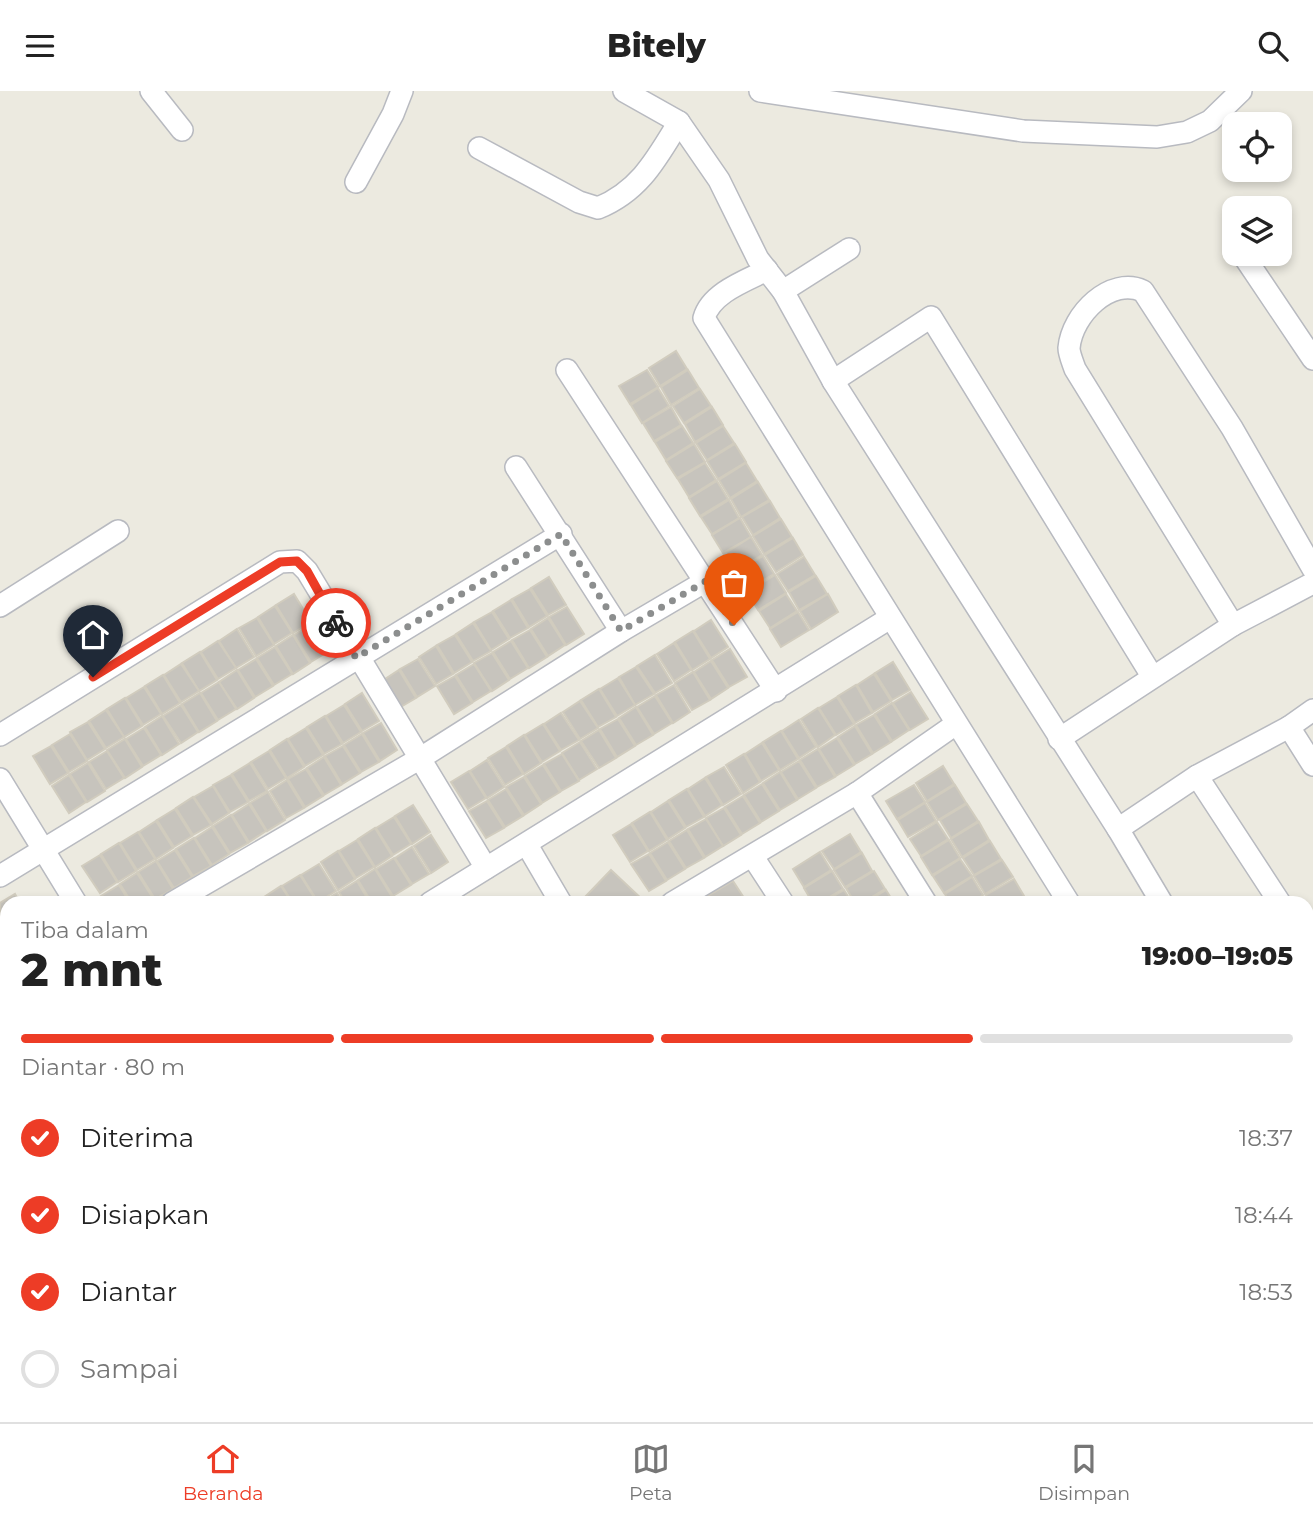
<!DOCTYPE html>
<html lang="id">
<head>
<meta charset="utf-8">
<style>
	:root { --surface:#fff; --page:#f2f2f2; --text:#222; --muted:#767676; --line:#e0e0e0; --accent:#ed3c26 }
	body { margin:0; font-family:Montserrat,sans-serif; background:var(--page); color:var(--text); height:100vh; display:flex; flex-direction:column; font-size:26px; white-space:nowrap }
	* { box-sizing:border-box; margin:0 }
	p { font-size:23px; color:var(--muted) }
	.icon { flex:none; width:38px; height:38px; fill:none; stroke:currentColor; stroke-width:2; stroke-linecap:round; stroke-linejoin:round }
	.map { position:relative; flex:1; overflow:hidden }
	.details { position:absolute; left:0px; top:805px; width:1314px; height:527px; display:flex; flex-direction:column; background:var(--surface); border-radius:21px 21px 0 0; box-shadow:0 4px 10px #0003 }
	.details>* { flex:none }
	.buttons { position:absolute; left:1222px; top:21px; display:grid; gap:14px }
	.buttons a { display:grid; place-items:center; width:70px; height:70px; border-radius:14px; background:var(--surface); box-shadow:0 4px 10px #0003; font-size:35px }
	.pin { position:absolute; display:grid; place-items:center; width:60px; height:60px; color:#fff; margin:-72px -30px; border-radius:50% 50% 50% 0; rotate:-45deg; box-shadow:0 0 7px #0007 }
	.pin .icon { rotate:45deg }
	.courier { position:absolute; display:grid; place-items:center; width:70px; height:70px; margin:-35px; border:5px solid #ed3c26; border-radius:50%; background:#fff; color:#222; box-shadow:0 2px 9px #0007 }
	.summary em { font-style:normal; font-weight:800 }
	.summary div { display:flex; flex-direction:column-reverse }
	.summary { display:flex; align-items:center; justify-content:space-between; height:119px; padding:0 21px }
	h1 { font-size:46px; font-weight:800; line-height:52px }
	.bar { display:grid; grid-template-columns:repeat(4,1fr); gap:10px 7px; align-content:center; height:84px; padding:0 21px }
	.bar i { height:9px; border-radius:5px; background:var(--line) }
	.bar .active { background:var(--accent) }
	.bar p { grid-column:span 4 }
	ol { padding:0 21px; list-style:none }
	li { display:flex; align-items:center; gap:21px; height:77px }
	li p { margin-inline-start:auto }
	li .icon { padding:7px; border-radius:50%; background:var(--accent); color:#fff; stroke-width:4 }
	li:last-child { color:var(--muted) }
	li i { width:38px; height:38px; border:4px solid var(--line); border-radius:50% }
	header { display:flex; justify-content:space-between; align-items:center; height:91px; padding:0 21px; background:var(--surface); font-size:32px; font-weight:800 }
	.dock { display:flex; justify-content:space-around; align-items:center; height:98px; border-top:2px solid var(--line); background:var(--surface); font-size:19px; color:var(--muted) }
	.dock a { display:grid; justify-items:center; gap:4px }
	.dock .active { color:var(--accent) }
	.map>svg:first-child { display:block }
	.building { fill:#c7c4bd; stroke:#d1ccbe; stroke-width:2 }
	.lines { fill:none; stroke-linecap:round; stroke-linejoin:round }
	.street-casing { stroke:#b8bac0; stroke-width:24 }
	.street { stroke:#fff; stroke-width:21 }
	.done { stroke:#8c8e8e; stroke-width:7; stroke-dasharray:0 12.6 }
	.route { stroke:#ed3c26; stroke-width:9 }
</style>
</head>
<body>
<header><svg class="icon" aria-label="menu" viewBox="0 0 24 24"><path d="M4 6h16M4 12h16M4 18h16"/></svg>Bitely<svg class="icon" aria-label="search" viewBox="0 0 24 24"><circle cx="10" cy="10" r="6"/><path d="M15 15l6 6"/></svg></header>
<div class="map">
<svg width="1313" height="1331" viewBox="0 0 1313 1331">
	<rect width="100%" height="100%" fill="#eceae0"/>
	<!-- building -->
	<g class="building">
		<path d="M676,260L687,278L660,295L649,277Z"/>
		<path d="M647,279L658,296L630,313L619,295Z"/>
		<path d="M688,279L699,297L671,314L661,296Z"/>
		<path d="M658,297L669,315L642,332L631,314Z"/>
		<path d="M700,298L711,315L684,332L673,315Z"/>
		<path d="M671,316L681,334L654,350L643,332Z"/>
		<path d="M712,316L723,334L695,351L685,333Z"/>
		<path d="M682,335L693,352L666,369L655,351Z"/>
		<path d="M723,335L734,352L707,369L696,352Z"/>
		<path d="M694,353L705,371L677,387L666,370Z"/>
		<path d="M735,353L746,371L718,388L707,370Z"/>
		<path d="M705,372L716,389L689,406L678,388Z"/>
		<path d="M746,372L757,390L730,407L719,389Z"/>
		<path d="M717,390L728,408L700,425L689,407Z"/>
		<path d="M758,391L769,409L741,426L731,408Z"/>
		<path d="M729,409L739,427L712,443L701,426Z"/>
		<path d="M770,410L780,427L753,444L742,426Z"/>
		<path d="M740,427L751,446L723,462L712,444Z"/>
		<path d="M781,428L792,446L764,463L753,445Z"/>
		<path d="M751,446L762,464L734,481L724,463Z"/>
		<path d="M793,447L803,464L776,481L765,464Z"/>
		<path d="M763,465L774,483L746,499L735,482Z"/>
		<path d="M804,466L815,484L788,500L777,483Z"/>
		<path d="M775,484L786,502L758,519L747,501Z"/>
		<path d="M816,485L827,503L799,519L789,501Z"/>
		<path d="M549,486L566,514L548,524L531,497Z"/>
		<path d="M530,498L547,525L529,536L512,508Z"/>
		<path d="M294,503L311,531L293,542L276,514Z"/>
		<path d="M786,503L797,520L770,537L759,520Z"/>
		<path d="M828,503L838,521L811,538L800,520Z"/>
		<path d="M511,509L528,537L510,547L493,520Z"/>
		<path d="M275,515L292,542L274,553L258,526Z"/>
		<path d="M567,516L584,543L566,554L549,526Z"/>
		<path d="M492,521L509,548L491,559L474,531Z"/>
		<path d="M798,521L809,539L781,556L770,538Z"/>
		<path d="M257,527L274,554L256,565L239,537Z"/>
		<path d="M548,527L565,554L548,565L531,538Z"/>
		<path d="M711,529L728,556L711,567L694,540Z"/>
		<path d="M473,532L491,560L473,570L456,543Z"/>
		<path d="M312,533L329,560L311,571L294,544Z"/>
		<path d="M237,538L254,566L236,577L219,550Z"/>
		<path d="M530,539L547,566L529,577L512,549Z"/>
		<path d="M693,540L710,568L692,579L675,551Z"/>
		<path d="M293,544L310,572L293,583L276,555Z"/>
		<path d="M455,544L472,571L454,582L437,554Z"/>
		<path d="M218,550L236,577L218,588L201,561Z"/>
		<path d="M511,550L528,577L510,588L493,561Z"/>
		<path d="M674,552L691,579L674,590L657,563Z"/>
		<path d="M436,555L453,583L436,593L419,566Z"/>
		<path d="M275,556L292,583L274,594L257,567Z"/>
		<path d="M730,558L747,586L729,596L712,569Z"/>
		<path d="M200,561L217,589L199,600L182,572Z"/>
		<path d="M492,562L509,589L492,600L474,572Z"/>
		<path d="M655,564L672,592L655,602L637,575Z"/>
		<path d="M256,568L273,595L255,606L238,579Z"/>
		<path d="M418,568L435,595L417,606L400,578Z"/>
		<path d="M711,570L728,597L711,608L694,581Z"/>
		<path d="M893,571L910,599L892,609L875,582Z"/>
		<path d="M181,573L199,600L181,611L164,584Z"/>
		<path d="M474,573L491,600L473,611L456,584Z"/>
		<path d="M636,576L654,603L635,614L619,586Z"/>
		<path d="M237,579L254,607L237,618L219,591Z"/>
		<path d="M399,579L416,607L399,617L382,590Z"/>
		<path d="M693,581L710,609L692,619L675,592Z"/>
		<path d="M874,583L891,610L873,621L857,594Z"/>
		<path d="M163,584L180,612L162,623L145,595Z"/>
		<path d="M455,585L472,612L454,623L437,595Z"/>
		<path d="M618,587L635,614L617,625L600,598Z"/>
		<path d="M219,591L236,618L218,629L201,602Z"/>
		<path d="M674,594L690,621L673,632L656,604Z"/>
		<path d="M856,594L872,622L855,632L838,605Z"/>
		<path d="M144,596L161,623L143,634L126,607Z"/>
		<path d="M599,598L616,626L598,636L581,609Z"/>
		<path d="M911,601L928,628L910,639L893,612Z"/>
		<path d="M200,602L217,630L199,641L182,613Z"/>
		<path d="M362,602L379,630L362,640L345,613Z"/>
		<path d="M655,605L672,632L654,643L637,616Z"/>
		<path d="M837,606L854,633L836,644L819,617Z"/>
		<path d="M125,607L142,635L124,646L107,618Z"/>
		<path d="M580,610L598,637L580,648L563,621Z"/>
		<path d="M892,612L909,639L892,650L875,623Z"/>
		<path d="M181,614L198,641L181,652L163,625Z"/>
		<path d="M344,614L361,641L343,652L326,625Z"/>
		<path d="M636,616L653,644L636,654L619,627Z"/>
		<path d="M818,617L835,644L818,656L801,628Z"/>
		<path d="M106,619L124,646L106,657L89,630Z"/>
		<path d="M561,622L579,649L561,659L544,633Z"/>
		<path d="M874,624L891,651L873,662L856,634Z"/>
		<path d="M162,625L179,653L162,664L145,636Z"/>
		<path d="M325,625L342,653L324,663L307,636Z"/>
		<path d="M618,628L635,655L617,666L600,638Z"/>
		<path d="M799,629L816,656L799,667L782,640Z"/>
		<path d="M88,631L105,658L87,669L70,641Z"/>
		<path d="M381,632L397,659L380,670L363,642Z"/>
		<path d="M543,633L560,660L542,671L525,644Z"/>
		<path d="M855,635L872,663L855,673L838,646Z"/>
		<path d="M144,637L161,664L143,675L126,648Z"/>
		<path d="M306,637L323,664L305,675L288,648Z"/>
		<path d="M599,639L616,667L599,677L581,650Z"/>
		<path d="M781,640L798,668L780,679L763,651Z"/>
		<path d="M70,643L87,670L69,681L52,654Z"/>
		<path d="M362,643L379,671L361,681L344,654Z"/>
		<path d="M524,644L541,672L524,683L507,655Z"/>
		<path d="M837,647L854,674L836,685L819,658Z"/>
		<path d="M125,648L142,676L125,687L107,659Z"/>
		<path d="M287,648L304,676L287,687L270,659Z"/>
		<path d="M580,651L597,678L579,689L562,662Z"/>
		<path d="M762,652L779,679L761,690L745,663Z"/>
		<path d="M51,655L68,682L50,693L33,665Z"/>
		<path d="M343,655L360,682L342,693L325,665Z"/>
		<path d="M506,656L523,683L505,694L488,667Z"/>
		<path d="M818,658L835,686L817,696L800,669Z"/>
		<path d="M107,660L124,687L106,698L89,671Z"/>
		<path d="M269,660L286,687L268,698L251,671Z"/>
		<path d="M562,663L579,690L561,700L544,673Z"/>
		<path d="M744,663L760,691L743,702L726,674Z"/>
		<path d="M324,666L341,694L324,704L307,677Z"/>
		<path d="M487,669L504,696L487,707L470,680Z"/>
		<path d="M799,670L816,697L798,708L781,681Z"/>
		<path d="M88,672L105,700L87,711L70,683Z"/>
		<path d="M250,672L267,700L249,710L232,683Z"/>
		<path d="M543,674L560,701L542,712L525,685Z"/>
		<path d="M943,675L954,693L927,710L916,692Z"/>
		<path d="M724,676L741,703L723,714L706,686Z"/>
		<path d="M306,678L323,705L305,716L288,688Z"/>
		<path d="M469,680L486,707L468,718L451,691Z"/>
		<path d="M780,681L797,709L780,719L763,692Z"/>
		<path d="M69,684L86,711L69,722L52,695Z"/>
		<path d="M231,684L248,711L230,721L213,694Z"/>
		<path d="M524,686L541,713L524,724L506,696Z"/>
		<path d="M705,687L722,714L705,725L688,698Z"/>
		<path d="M287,689L304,717L286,727L270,700Z"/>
		<path d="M762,693L779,720L761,731L744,704Z"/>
		<path d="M914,694L925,711L897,728L886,710Z"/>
		<path d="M955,694L966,712L938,729L927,711Z"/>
		<path d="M213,695L229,722L212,733L194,706Z"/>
		<path d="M506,698L523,725L505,736L488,709Z"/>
		<path d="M687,698L704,726L686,736L669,709Z"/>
		<path d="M268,701L285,729L267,740L250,712Z"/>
		<path d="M743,705L760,732L742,743L725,716Z"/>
		<path d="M193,706L211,734L193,744L176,717Z"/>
		<path d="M487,710L504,737L486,747L469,720Z"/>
		<path d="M668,710L685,737L668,748L651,721Z"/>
		<path d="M925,712L936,730L908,746L898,729Z"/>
		<path d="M249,713L266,740L249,751L232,724Z"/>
		<path d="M967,713L978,730L951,747L940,729Z"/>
		<path d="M413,714L430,741L412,753L395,725Z"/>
		<path d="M724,717L741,744L723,755L706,727Z"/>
		<path d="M175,718L192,745L174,756L157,729Z"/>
		<path d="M650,721L667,749L649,760L632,732Z"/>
		<path d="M231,724L248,752L230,762L213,735Z"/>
		<path d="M394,726L411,753L393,764L376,737Z"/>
		<path d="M706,728L723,755L705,766L688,738Z"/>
		<path d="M156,730L173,757L156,768L139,741Z"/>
		<path d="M937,731L948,748L921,765L910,748Z"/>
		<path d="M979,731L989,749L962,766L951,748Z"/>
		<path d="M631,733L648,760L630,771L613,744Z"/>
		<path d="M212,736L229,763L212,774L195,747Z"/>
		<path d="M375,737L392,765L375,776L358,748Z"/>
		<path d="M687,739L704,767L686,777L669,750Z"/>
		<path d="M138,741L155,768L137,779L120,752Z"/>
		<path d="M850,743L861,761L834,778L822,760Z"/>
		<path d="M431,744L448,771L431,782L414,755Z"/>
		<path d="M194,747L211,775L193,785L176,758Z"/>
		<path d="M357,749L374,776L356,787L339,760Z"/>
		<path d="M949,749L960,767L932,784L921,766Z"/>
		<path d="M990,750L1001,768L974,784L963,767Z"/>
		<path d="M668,751L685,778L667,789L650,762Z"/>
		<path d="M119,752L136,780L118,791L101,763Z"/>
		<path d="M412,756L429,783L412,793L395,767Z"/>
		<path d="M175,759L192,786L174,797L157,770Z"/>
		<path d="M338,760L355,788L338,799L321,771Z"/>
		<path d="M820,761L831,779L804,796L793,778Z"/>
		<path d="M862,762L872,780L845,796L834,779Z"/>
		<path d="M649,763L666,790L649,800L631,773Z"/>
		<path d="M100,764L117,791L100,802L82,775Z"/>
		<path d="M394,767L411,794L393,805L376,778Z"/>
		<path d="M960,768L972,785L944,802L933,785Z"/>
		<path d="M1002,769L1013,786L985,803L974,785Z"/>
		<path d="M156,770L173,798L155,808L138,781Z"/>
		<path d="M319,773L336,800L318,811L301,784Z"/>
		<path d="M375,778L392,806L382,812H372L358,789Z"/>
		<path d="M611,779L645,811L644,812H591L585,806Z"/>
		<path d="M832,780L843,798L819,812H813L804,797Z"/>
		<path d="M874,780L885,798L862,812H855L846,797Z"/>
		<path d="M137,782L154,809L150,812H132L120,793Z"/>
		<path d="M300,784L317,811L316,812H293L282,795Z"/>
		<path d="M972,786L983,804L970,812H950L945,803Z"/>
		<path d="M1014,788L1024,805L1013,812H991L986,804Z"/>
		<path d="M357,790L370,812H346L339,801Z"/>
		<path d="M733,790L744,807L736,812H709L706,806Z"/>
		<path d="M119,794L130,812H106L101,805Z"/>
		<path d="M281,795L292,812H268L264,806Z"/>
		<path d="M844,799L852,812H822Z"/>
		<path d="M886,799L894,812H865Z"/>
		<path d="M337,802L343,812H321Z"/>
		<path d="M15,803L20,812H7V833L0,837V812Z"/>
		<path d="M984,806L988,812H973Z"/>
		<path d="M7,834V852L0,841Z"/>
		<path d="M0,845L7,857L0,862Z"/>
		<path d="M7,860V884L0,888V864Z"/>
		<path d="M7,886V910L4,912L0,906V890Z"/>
		<path d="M1310,1098L1313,1101V1126L1307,1132V1101Z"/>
		<path d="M1313,1128V1144L1307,1139Z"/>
		<path d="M1313,1204V1234L1307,1240V1210Z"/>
		<path d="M5,1240L7,1269L0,1277V1246Z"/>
		<path d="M53,1325H76L70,1331H60Z"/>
		<path d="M77,1325H102L104,1326L100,1331H72Z"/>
	</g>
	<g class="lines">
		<!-- street casing -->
		<g class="street-casing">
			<g id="street">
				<path d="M151,0L182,39"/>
				<path d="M624,0L679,31L719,89L758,168L783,200L833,290L1118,738L1197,685L1289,636L1313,619"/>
				<path d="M760,0L1023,40L1157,46L1187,41L1210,30L1241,0"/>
				<path d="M479,57L579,111L598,117C640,100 657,67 679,31"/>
				<path d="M356,91L393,23L402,0"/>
				<path d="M1243,164L1313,268"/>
				<path d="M767,179C745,190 711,202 704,227L1069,812"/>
				<path d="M783,200L849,158"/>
				<path d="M567,279L776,600"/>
				<path d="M833,290L931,226L1152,585"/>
				<path d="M516,376L621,540"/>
				<path d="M0,515L118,440"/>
				<path d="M1233,534L1075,278C1073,272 1069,263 1069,257C1072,223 1111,185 1143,200L1232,337L1313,478"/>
				<path d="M1289,636L1313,674"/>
				<path d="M0,644L280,471L297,470L307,480L486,777"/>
				<path d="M1059,648L1233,534L1313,492"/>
				<path d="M1197,685L1280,812"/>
				<path d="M0,688L76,812"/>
				<path d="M857,702L926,812"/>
				<path d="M1118,738L1162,812"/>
				<path d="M527,754L561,812"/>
				<path d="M753,766L783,812"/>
				<path d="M0,785L561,443"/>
				<path d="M172,812L419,668L621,540L706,490"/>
				<path d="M430,812L890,527"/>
				<path d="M672,812L857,702L956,633"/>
				<path d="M1307,855L1313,863"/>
				<path d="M0,936L7,948"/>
				<path d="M1307,941L1313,938"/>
				<path d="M1307,1008L1313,1012"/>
				<path d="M1307,1165L1313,1169"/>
				<path d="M0,1300L7,1306"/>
				<path d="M26,1325L32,1331"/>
				<path d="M309,1331L315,1325"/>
			</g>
		</g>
		<!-- street -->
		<use href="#street" class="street"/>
	</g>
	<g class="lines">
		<!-- done -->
		<path class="done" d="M336,532L356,567L561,443L621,540L706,490L734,534"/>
		<!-- route -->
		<path class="route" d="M93,586L280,471L297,470L307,480L336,532"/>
	</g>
</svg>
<div class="buttons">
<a><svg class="icon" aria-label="locate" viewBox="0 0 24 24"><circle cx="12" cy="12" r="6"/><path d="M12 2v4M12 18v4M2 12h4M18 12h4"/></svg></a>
<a><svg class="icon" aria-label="layers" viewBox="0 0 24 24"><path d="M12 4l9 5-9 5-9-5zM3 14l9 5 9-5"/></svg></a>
</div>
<div class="pin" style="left:734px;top:534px;background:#ea580c"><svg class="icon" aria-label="bag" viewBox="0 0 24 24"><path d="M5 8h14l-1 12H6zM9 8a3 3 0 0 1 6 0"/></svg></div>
<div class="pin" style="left:93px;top:586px;background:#1f2937"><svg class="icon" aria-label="home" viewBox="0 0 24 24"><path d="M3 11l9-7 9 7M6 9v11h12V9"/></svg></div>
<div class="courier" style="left:336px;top:532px"><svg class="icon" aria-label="bike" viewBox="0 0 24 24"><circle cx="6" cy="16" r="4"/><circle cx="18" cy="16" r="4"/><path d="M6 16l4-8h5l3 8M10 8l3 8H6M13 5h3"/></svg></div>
<section class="details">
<div class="summary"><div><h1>2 mnt</h1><p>Tiba dalam</p></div><em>19:00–19:05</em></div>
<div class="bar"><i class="active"></i><i class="active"></i><i class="active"></i><i></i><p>Diantar · 80 m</p></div>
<ol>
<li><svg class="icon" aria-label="check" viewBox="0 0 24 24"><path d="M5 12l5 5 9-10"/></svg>Diterima<p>18:37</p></li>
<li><svg class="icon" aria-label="check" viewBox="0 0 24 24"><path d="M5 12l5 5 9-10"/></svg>Disiapkan<p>18:44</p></li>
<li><svg class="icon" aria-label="check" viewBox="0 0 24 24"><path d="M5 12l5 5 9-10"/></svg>Diantar<p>18:53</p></li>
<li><i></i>Sampai</li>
</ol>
</section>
</div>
<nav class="dock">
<a class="active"><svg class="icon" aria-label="home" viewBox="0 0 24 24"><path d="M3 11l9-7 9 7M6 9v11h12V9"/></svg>Beranda</a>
<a><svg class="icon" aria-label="map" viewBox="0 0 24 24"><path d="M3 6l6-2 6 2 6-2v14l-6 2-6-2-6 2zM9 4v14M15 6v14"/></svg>Peta</a>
<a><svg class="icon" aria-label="saved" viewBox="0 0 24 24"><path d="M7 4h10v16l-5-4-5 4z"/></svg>Disimpan</a>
</nav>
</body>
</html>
